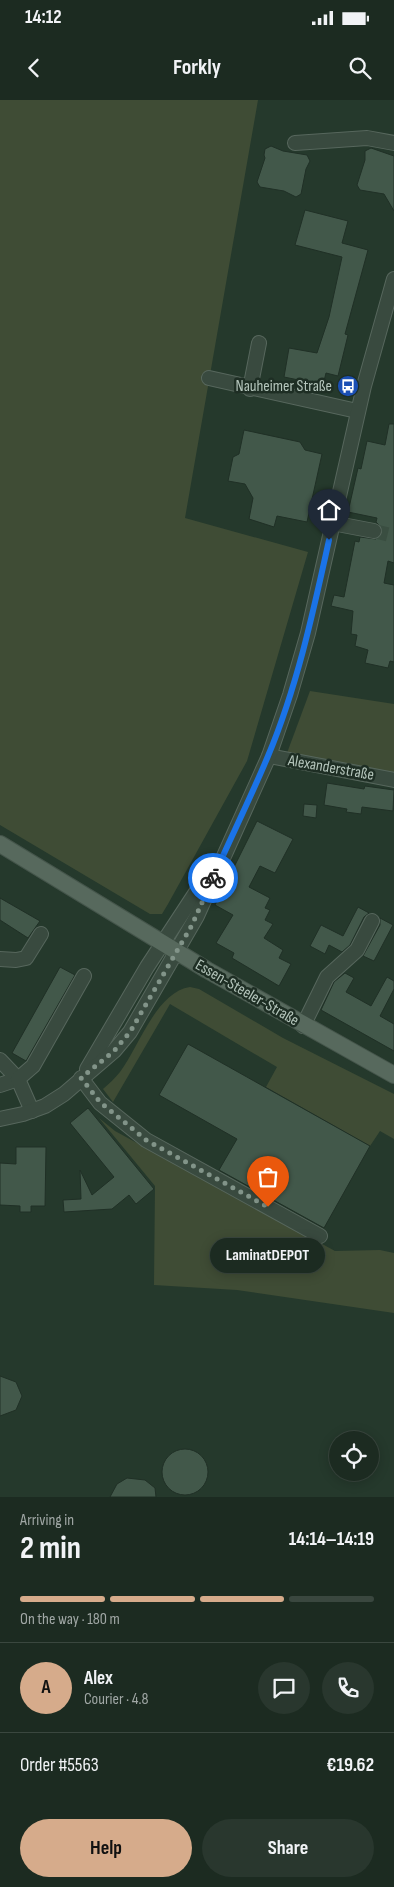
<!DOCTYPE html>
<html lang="en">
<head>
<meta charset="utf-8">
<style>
	:root { --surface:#1c2b21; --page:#29372e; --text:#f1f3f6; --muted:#a0a7a5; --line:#3a473f; --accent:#d6ab8b }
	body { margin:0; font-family:"Sofia Sans Condensed",sans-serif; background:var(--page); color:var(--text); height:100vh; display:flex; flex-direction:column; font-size:19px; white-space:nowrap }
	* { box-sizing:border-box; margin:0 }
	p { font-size:16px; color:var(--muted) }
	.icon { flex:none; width:28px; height:28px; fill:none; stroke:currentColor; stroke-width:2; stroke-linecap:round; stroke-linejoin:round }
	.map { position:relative; height:1397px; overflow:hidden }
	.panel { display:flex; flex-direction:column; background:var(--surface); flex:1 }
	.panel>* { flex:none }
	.tools { position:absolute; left:329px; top:1331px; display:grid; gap:10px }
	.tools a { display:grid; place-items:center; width:50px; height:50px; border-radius:50%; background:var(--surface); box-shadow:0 2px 12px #0003,0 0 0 1px var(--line); font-size:25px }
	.pin { position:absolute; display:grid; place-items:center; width:42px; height:42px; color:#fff; margin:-51px -21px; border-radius:50% 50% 50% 0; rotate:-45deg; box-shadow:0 0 5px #0007 }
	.pin .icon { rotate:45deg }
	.courier { position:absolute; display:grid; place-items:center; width:50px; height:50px; margin:-25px; border:4px solid #1a73e8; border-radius:50%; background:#fff; color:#222; box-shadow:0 1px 6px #0007 }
	.bubble { position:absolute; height:35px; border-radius:18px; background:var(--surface); box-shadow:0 2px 12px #0003,0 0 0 1px var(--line); font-size:16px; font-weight:700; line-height:35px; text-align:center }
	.headline em { font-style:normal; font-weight:700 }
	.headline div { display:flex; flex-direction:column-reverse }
	.headline { display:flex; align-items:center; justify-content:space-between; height:85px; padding:0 20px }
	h1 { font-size:32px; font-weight:700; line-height:38px }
	.bar { display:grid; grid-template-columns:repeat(4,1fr); gap:8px 5px; align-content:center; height:60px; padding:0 20px }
	.bar i { height:6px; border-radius:4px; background:var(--line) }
	.bar .current { background:var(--accent) }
	.bar p { grid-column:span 4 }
	.line { display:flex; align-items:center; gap:12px; padding:0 20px; border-top:1px solid var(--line) }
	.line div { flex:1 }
	.round { display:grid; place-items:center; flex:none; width:52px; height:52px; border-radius:26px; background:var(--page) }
	.cta { display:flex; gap:10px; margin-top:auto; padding:10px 20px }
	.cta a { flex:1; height:58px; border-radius:30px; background:var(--accent); color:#111; font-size:20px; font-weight:700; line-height:58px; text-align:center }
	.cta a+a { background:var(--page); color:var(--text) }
	.status { display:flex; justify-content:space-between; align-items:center; height:35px; padding:0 25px; background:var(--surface); direction:ltr }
	.status svg { height:14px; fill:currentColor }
	header { display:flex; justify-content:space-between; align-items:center; height:65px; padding:0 20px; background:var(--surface); font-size:22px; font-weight:700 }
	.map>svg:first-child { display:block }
	.green { fill:#3f4c35 }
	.building { fill:#42584a; stroke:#203026 }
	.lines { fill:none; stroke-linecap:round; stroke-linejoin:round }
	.minor-tunnel { stroke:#3a4e41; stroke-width:14; stroke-dasharray:14 7; stroke-linecap:butt }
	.minor-casing { stroke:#57675d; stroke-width:16 }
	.major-casing { stroke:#45554b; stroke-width:18 }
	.minor { stroke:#394a3f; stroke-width:14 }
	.major { stroke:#57695d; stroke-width:16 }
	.done { stroke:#829489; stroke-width:5; stroke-dasharray:0 9 }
	.route { stroke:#1a73e8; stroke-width:6 }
	.labels { text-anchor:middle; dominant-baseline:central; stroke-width:5; stroke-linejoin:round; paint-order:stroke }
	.poi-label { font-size:16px; fill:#b4c5bb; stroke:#1e2e24; text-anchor:end }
	.street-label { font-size:16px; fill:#b4c5bb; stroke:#1e2e24 }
</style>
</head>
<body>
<div class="status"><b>14:12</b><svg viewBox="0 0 49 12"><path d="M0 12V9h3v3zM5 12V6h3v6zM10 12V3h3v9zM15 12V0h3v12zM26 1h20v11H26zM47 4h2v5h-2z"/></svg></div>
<header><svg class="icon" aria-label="back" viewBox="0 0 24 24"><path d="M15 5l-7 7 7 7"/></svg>Forkly<svg class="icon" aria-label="search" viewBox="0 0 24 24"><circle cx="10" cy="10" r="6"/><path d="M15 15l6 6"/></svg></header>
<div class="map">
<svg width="394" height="1397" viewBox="0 0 394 1397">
	<rect width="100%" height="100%" fill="#25392c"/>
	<!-- green -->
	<g class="green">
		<path d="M0,0H258L185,418L308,452L247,661L168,804L162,814H150L0,725Z"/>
		<path d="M310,591L394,604V673L287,653Z"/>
		<path d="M190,887L199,889L283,938L394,994V1039L380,1031L370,1046L266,987L277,967L170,904L113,1002L103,989C109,984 115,978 120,972C139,947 156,892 190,887Z"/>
		<path d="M99,1018L115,1031L335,1151L380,1150L394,1153V1213L237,1190L154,1185L155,1086Z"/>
	</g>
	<!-- building -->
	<g class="building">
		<path d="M271,46L283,51L307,55L310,61L306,69L301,94L296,97L284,91L260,87L257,82L265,58L264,55L265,49Z"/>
		<path d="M371,48L394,56V111L384,94L360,90L357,85L365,60V51Z"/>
		<path d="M305,110L348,121L342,143L368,150L345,234L348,235L338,276L326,273L323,285L284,277L289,248L317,253L329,217L342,157L295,145Z"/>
		<path d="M389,324H394V463L388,461L384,483L394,485V562L390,561L388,568L365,563L368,550L355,546L357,535L351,534L353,511L331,506L334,495L344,497L355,441L359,442L360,437L376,439L382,433V428L376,422L377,418L348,412L358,368L361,369L367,341L385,345Z"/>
		<path d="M244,330L300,342L305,350L322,354L307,422L277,416L274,427L249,419L253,398L245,384L228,381L233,357L239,354Z"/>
		<path d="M327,683L364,689L365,686L394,690L393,711L362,707L361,714L346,712L347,709L324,705Z"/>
		<path d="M304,704L317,705L316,718L303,716Z"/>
		<path d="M257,721L293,739L275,773L260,766L249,787L270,798L265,808L270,810L265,820L273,824L264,838L283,850L279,858L291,864L279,886L232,858L234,853L216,843L233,815L215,805Z"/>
		<path d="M0,798L40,821L28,838L0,820Z"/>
		<path d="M358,807L369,813L364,817L350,845L342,852L329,845L325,854L310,846L321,825L343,836Z"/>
		<path d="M380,818L393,825L374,861L363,856L380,825Z"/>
		<path d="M60,867L75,875L26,961L12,953Z"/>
		<path d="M345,873L354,878L346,892L371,906L387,877L394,881V889L380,916L394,924V951L321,910L334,882Z"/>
		<path d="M188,944L370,1046L324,1128L219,1070L237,1039L159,995Z"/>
		<path d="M88,1008L154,1089L136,1104L129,1095L112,1109L64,1112L63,1100L81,1099L80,1070L92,1095L114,1077L70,1023Z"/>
		<path d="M16,1047H46L45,1106H31V1112H20V1106L0,1105V1063L16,1064Z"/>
		<path d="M0,1276L16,1282L22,1296L16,1310L0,1316Z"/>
		<circle cx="185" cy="1372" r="23"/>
		<path d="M127,1378L145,1380L155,1388L156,1397H110L117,1384Z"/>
	</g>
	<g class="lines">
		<!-- minor-tunnel -->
		<path class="minor-tunnel" d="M374,431L394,436"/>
		<!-- minor casing -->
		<g class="minor-casing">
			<g id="minor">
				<path d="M295,43L367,38L394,43"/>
				<path d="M209,278L357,311"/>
				<path d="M250,289L259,243"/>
				<path d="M332,423L374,431"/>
				<path d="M269,656L394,680"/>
				<path d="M0,859L16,860L26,858L41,834"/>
				<path d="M303,926L327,877L357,850L372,821"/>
				<path d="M0,960L18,979L0,985"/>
				<path d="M87,969L147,867L210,771"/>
				<path d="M81,978L100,1003L146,1040L320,1136"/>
				<path d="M32,1011L18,979L33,966L84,876"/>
				<path d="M0,1019L23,1014L45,1006L64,994L114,951L130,932L197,816L269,656L290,595L308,533L364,286L394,179"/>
			</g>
		</g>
		<!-- major casing -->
		<g class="major-casing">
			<path id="major" d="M0,744L207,870L394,975"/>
		</g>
		<!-- minor -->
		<use href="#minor" class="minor"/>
		<!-- major -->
		<use href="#major" class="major"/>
	</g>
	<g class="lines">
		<!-- done -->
		<path class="done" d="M213,778L192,825L130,932L114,951L81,978L100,1002L146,1040L268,1107"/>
		<!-- route -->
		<path class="route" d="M213,778C231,737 251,697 268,656C297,587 313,513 329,440"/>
	</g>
	<!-- icons -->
	<defs>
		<g id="bus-disc" transform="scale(1.125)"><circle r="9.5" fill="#1a4fb4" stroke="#1e2e24"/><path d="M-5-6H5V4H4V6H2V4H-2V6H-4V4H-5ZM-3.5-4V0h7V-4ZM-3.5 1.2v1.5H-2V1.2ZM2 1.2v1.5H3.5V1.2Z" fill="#fff"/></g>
	</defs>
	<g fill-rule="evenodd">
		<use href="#bus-disc" x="348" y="286"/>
	</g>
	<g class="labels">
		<!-- poi labels -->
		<g class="poi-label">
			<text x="332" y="286">Nauheimer Straße</text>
		</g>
		<!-- street labels -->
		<g class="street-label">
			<text transform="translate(331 668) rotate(10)">Alexanderstraße</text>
			<text transform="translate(247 893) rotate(30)">Essen-Steeler-Straße</text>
		</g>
	</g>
</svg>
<div class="tools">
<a><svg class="icon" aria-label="locate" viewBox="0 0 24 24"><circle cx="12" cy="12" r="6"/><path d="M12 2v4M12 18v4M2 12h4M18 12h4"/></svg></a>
</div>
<div class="pin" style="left:268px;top:1107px;background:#ea580c"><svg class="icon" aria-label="bag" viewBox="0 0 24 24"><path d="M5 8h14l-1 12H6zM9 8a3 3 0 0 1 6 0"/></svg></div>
<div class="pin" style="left:329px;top:440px;background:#1f2937"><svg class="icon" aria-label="home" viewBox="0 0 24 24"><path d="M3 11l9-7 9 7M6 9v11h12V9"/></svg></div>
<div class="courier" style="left:213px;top:778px"><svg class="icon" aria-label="bike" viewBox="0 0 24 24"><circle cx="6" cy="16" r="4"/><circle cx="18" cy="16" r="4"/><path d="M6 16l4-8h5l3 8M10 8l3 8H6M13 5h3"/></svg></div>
<div class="bubble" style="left:210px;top:1138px;width:115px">LaminatDEPOT</div>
</div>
<section class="panel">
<div class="headline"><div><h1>2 min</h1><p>Arriving in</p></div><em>14:14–14:19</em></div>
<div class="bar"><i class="current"></i><i class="current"></i><i class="current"></i><i></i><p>On the way · 180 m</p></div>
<div class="line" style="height:90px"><b class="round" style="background:var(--accent);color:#111">A</b><div><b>Alex</b><p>Courier · 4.8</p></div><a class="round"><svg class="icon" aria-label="chat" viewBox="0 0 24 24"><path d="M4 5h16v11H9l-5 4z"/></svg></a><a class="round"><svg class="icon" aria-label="phone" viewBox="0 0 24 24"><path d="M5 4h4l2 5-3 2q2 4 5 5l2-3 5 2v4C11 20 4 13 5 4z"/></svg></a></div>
<div class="line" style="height:65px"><div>Order #5563</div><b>€19.62</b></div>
<div class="cta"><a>Help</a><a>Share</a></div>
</section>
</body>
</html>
